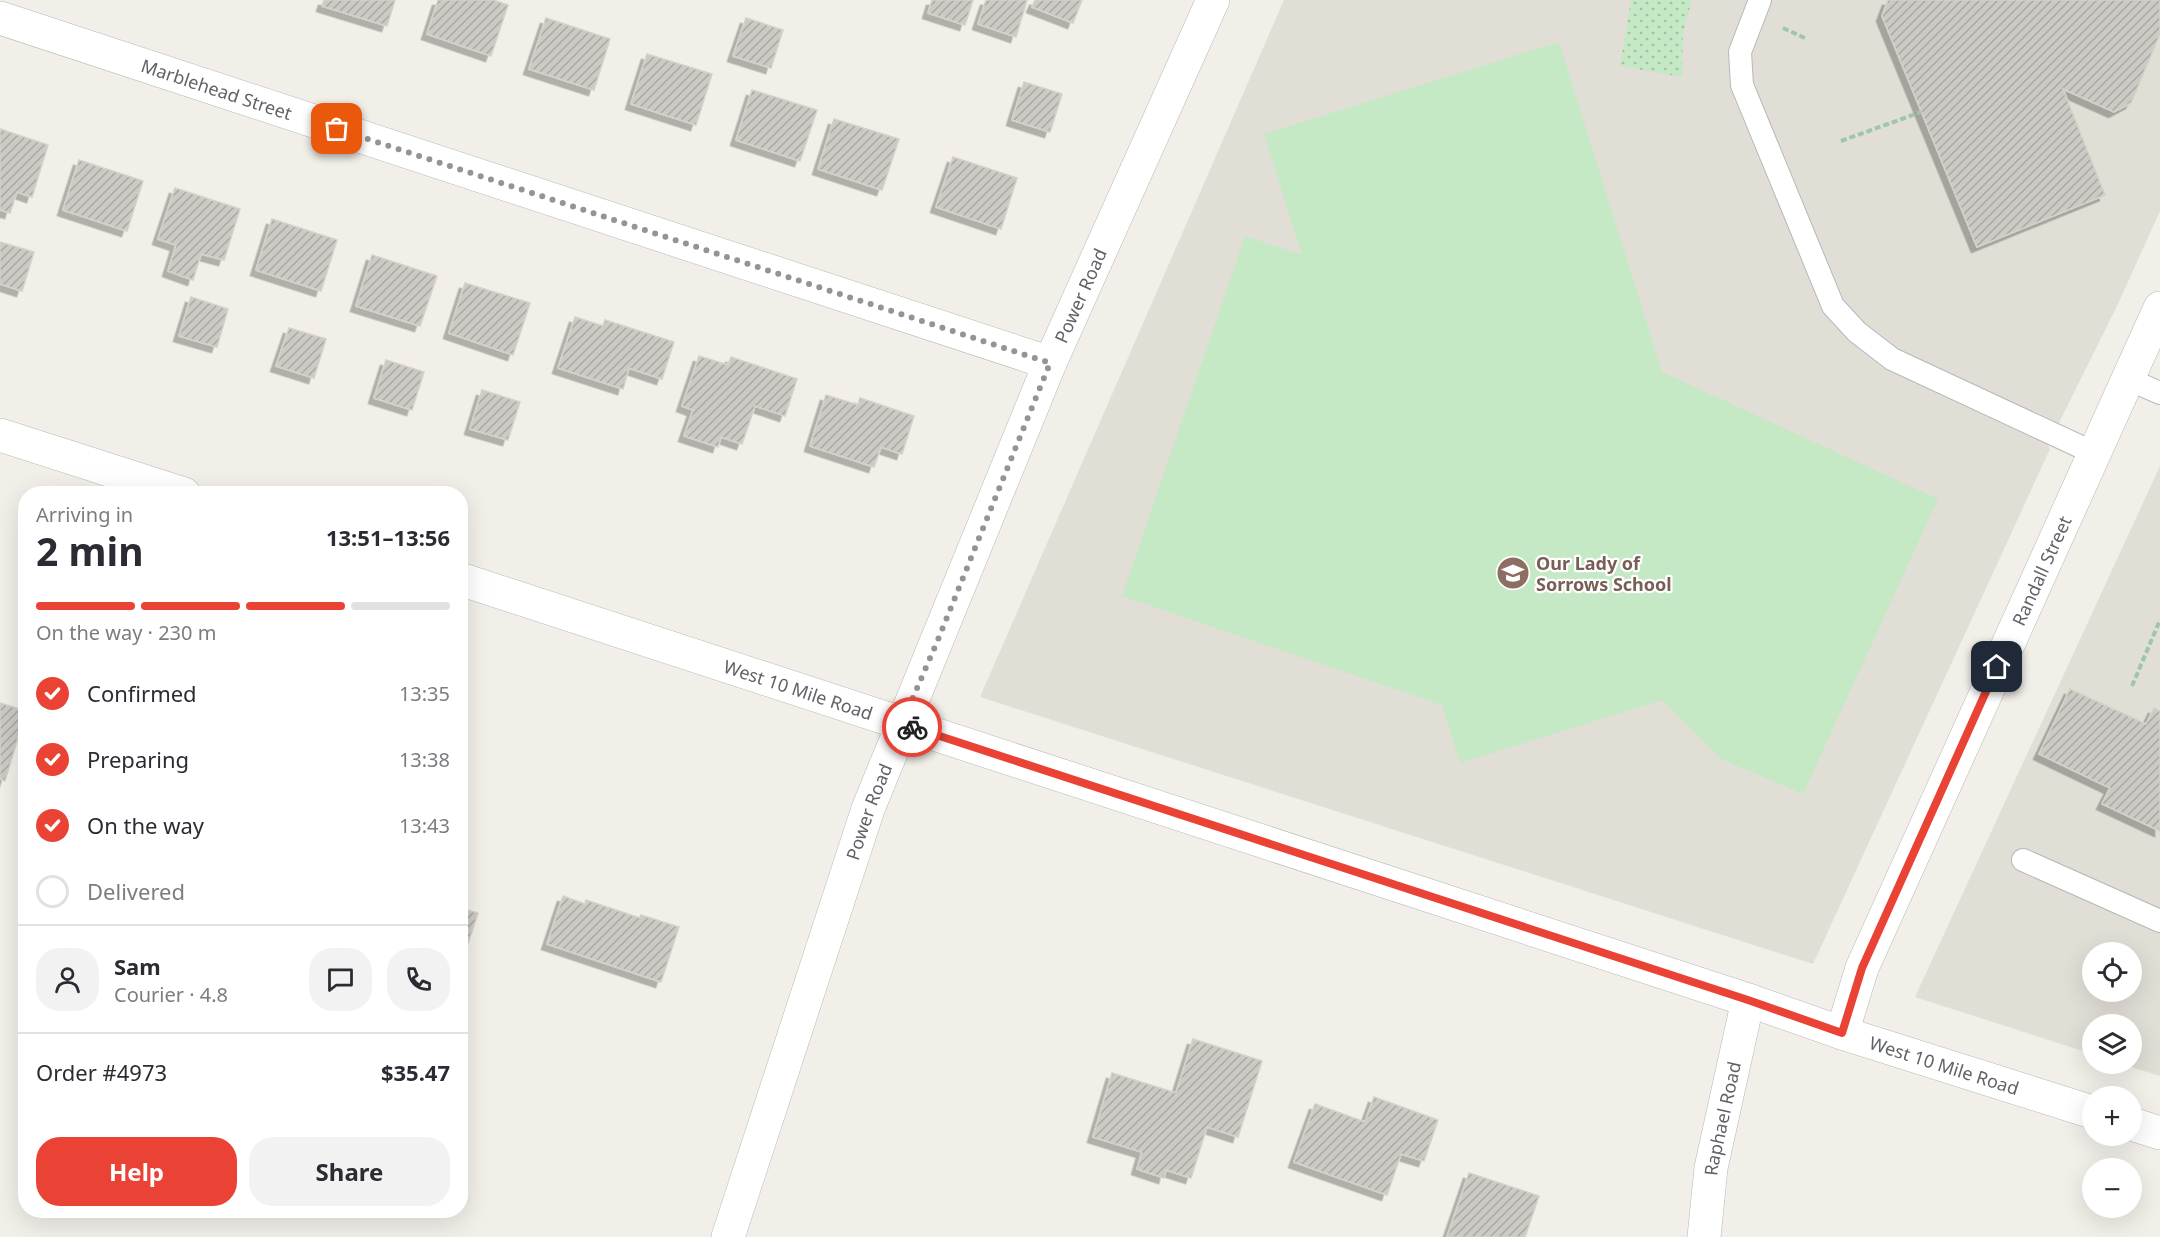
<!DOCTYPE html>
<html lang="en">
<head>
<meta charset="utf-8">
<style>
	:root { --surface:#fff; --page:#f2f2f3; --text:#2b2b33; --muted:#7c7c81; --line:#e1e1e2; --accent:#ea4335 }
	body { margin:0; font-family:"Noto Sans",sans-serif; background:var(--page); color:var(--text); height:100vh; display:flex; flex-direction:column; font-size:22px; white-space:nowrap }
	* { box-sizing:border-box; margin:0 }
	p { font-size:20px; color:var(--muted) }
	.icon { flex:none; width:33px; height:33px; fill:none; stroke:currentColor; stroke-width:2; stroke-linecap:round; stroke-linejoin:round }
	.map { position:relative; flex:1; overflow:hidden }
	.panel { position:absolute; left:18px; top:486px; width:450px; height:732px; display:flex; flex-direction:column; background:var(--surface); border-radius:24px; box-shadow:0 6px 24px #0002 }
	.panel>* { flex:none }
	.buttons { position:absolute; left:2082px; top:942px; display:grid; gap:12px }
	.buttons a { display:grid; place-items:center; width:60px; height:60px; border-radius:50%; background:var(--surface); box-shadow:0 6px 24px #0002; font-size:30px }
	.pin { position:absolute; display:grid; place-items:center; width:51px; height:51px; color:#fff; margin:-26px; border-radius:12px; box-shadow:0 3px 9px #0006 }
	.courier { position:absolute; display:grid; place-items:center; width:60px; height:60px; margin:-30px; border:4px solid #ea4335; border-radius:50%; background:#fff; color:#222; box-shadow:0 2px 8px #0007 }
	.headline em { font-style:normal; font-weight:700 }
	.headline div { display:flex; flex-direction:column-reverse }
	.headline { display:flex; align-items:center; justify-content:space-between; height:102px; padding:0 18px }
	h1 { font-size:39px; font-weight:700; line-height:45px }
	.bar { display:grid; grid-template-columns:repeat(4,1fr); gap:9px 6px; align-content:center; height:72px; padding:0 18px }
	.bar i { height:8px; border-radius:4px; background:var(--line) }
	.bar .on { background:var(--accent) }
	.bar p { grid-column:span 4 }
	.line { display:flex; align-items:center; gap:15px; padding:0 18px; border-top:2px solid var(--line) }
	.line div { flex:1 }
	.round { display:grid; place-items:center; flex:none; width:63px; height:63px; border-radius:24px; background:var(--page) }
	ol { padding:0 18px; list-style:none }
	li { display:flex; align-items:center; gap:18px; height:66px }
	li p { margin-inline-start:auto }
	li .icon { padding:6px; border-radius:50%; background:var(--accent); color:#fff; stroke-width:4 }
	li:last-child { color:var(--muted) }
	li i { width:33px; height:33px; border:3px solid var(--line); border-radius:50% }
	.button { display:flex; gap:12px; margin-top:auto; padding:12px 18px }
	.button a { flex:1; height:69px; border-radius:24px; background:var(--accent); color:#fff; font-size:24px; font-weight:700; line-height:69px; text-align:center }
	.button a+a { background:var(--page); color:var(--text) }
	.map>svg:first-child { display:block }
	.education { fill:#e1ded6; fill-rule:evenodd }
	.green { fill:#c5e8c5 }
	.park { fill:url(#park-dots) }
	.building { fill:url(#building-hatch); stroke:#d6d1c6; stroke-width:1.5; filter:url(#shadow) }
	.lines { fill:none; stroke-linecap:round; stroke-linejoin:round }
	.service-casing { stroke:#b5b8bc; stroke-width:24 }
	.minor-casing { stroke:#b5b8bc; stroke-width:34 }
	.tertiary-casing { stroke:#b5b8bc; stroke-width:34 }
	.path { stroke:#9cc7a9; stroke-width:4; stroke-dasharray:6 3; stroke-linecap:butt }
	.service { stroke:#fff; stroke-width:22 }
	.minor { stroke:#fff; stroke-width:33 }
	.tertiary { stroke:#fff; stroke-width:33 }
	.done { stroke:#929495; stroke-width:6; stroke-dasharray:0 10.8 }
	.route { stroke:#ea4335; stroke-width:8 }
	.labels { text-anchor:middle; dominant-baseline:central; stroke-width:4.5; stroke-linejoin:round; paint-order:stroke }
	.street-label { font-size:18px; fill:#5f6368; stroke:#fff }
	.education-label { font-size:18px; font-weight:bold; fill:#785e54; stroke:#fff; text-anchor:start }
</style>
</head>
<body>
<div class="map">
<svg width="2160" height="1237" viewBox="0 0 2160 1237">
	<defs>
		<pattern id="park-dots" width="8" height="8" patternUnits="userSpaceOnUse" patternTransform="scale(1.5)"><rect width="8" height="8" fill="#c5e8c5"/><path d="M2 2h.1M6 6h.1" fill="none" stroke="#a3c0a4" stroke-width="1.8" stroke-linecap="round"/></pattern>
		<pattern id="building-hatch" width="6" height="6" patternUnits="userSpaceOnUse" patternTransform="scale(1.5)"><rect width="6" height="6" fill="#cccac5"/><path d="M-1 1l2-2M0 6l6-6M5 7l2-2" fill="none" stroke="#a9a8a4"/></pattern>
		<filter id="shadow"><feDropShadow dx="-5.5" dy="5.5" stdDeviation="0" flood-color="#0004"/></filter>
	</defs>
	<rect width="100%" height="100%" fill="#f1efe8"/>
	<!-- education -->
	<g class="education">
		<path d="M1284,0H2160V211L2118,304L2048,445L2050,449L1813,964L980,697Z"/>
		<path d="M2160,466V1076L2122,1064H2132V1024H2092V1054L1915,997ZM2092,952H2132V992H2092Z"/>
	</g>
	<!-- green -->
	<path class="green" d="M1559,42L1662,372L1938,499L1803,794L1721,759L1662,700L1460,763L1442,705L1122,596L1245,236L1302,255L1264,134Z"/>
	<!-- park -->
	<path class="park" d="M1631,0H1692L1683,32L1682,77L1620,66Z"/>
	<!-- building -->
	<g class="building">
		<path d="M324,0H395L387,26L322,6Z"/>
		<path d="M438,0H493L508,5L491,56L427,34Z"/>
		<path d="M932,0H973L965,25L928,13Z"/>
		<path d="M986,0H1027L1016,37L978,24Z"/>
		<path d="M1035,0H1082L1073,23L1032,7Z"/>
		<path d="M1888,0H2160V34L2131,103L2114,112L2063,89L2105,195L1977,247L1882,16Z"/>
		<path d="M546,18L610,39L594,90L529,69Z"/>
		<path d="M746,18L783,30L771,68L733,56Z"/>
		<path d="M647,54L712,74L696,125L631,104Z"/>
		<path d="M1024,82L1062,94L1050,132L1012,120Z"/>
		<path d="M752,90L817,110L800,161L736,140Z"/>
		<path d="M834,119L899,139L882,190L818,169Z"/>
		<path d="M0,129L48,145L32,197L17,192L10,213L0,210Z"/>
		<path d="M953,157L1017,178L1001,229L936,207Z"/>
		<path d="M79,160L143,181L127,231L63,210Z"/>
		<path d="M175,188L240,209L224,260L201,254L193,280L168,271L176,245L158,239Z"/>
		<path d="M272,219L337,240L321,291L256,270Z"/>
		<path d="M0,242L34,252L22,291L0,284Z"/>
		<path d="M372,255L437,276L420,326L356,306Z"/>
		<path d="M465,283L530,303L513,355L449,333Z"/>
		<path d="M191,297L228,309L217,347L179,336Z"/>
		<path d="M575,317L603,326L605,320L674,342L662,379L629,368L623,389L558,368Z"/>
		<path d="M289,328L326,339L314,378L276,366Z"/>
		<path d="M699,356L728,365L731,357L797,379L785,416L755,406L742,444L721,437L718,447L684,436L693,410L682,406Z"/>
		<path d="M386,360L424,372L412,410L374,398Z"/>
		<path d="M482,390L520,402L508,440L470,429Z"/>
		<path d="M826,395L858,405L860,398L914,416L902,454L881,447L874,467L810,446Z"/>
		<path d="M2070,689L2146,724L2154,708L2160,711V831L2102,804L2110,788L2039,754Z"/>
		<path d="M0,703L26,711L5,781L0,779Z"/>
		<path d="M563,896L585,904L586,900L640,918L641,915L679,927L661,982L547,944Z"/>
		<path d="M460,908L478,913L460,968Z"/>
		<path d="M1193,1039L1262,1061L1238,1137L1207,1127L1191,1178L1166,1170L1164,1178L1137,1169L1142,1152L1093,1137L1112,1073L1176,1093Z"/>
		<path d="M1374,1097L1438,1120L1424,1161L1401,1154L1387,1195L1294,1162L1315,1104L1365,1122Z"/>
		<path d="M1469,1173L1539,1196L1525,1237H1447Z"/>
	</g>
	<g class="lines">
		<!-- service casing -->
		<g class="service-casing">
			<g id="service">
				<path d="M1760,0L1740,52L1742,85L1833,306L1857,332L1892,359L2094,453"/>
				<path d="M2128,379L2160,393"/>
				<path d="M2023,860L2160,921"/>
			</g>
		</g>
		<!-- minor casing -->
		<g class="minor-casing">
			<g id="minor">
				<path id="s1" d="M0,18L1050,363"/>
				<path id="s2" d="M1842,1033L1862,968L2160,308"/>
				<path id="s3" d="M728,1237L868,809L1050,363L1213,0"/>
				<path id="s4" d="M1704,1237L1711,1168L1748,1000"/>
			</g>
		</g>
		<!-- tertiary casing -->
		<g class="tertiary-casing">
			<g id="tertiary">
				<path d="M0,435L184,494"/>
				<path id="s5" d="M460,579L1748,1000L1842,1033L2092,1112"/>
				<path d="M2132,1124L2160,1133"/>
			</g>
		</g>
		<!-- path -->
		<g class="path">
			<path d="M1783,28L1807,39"/>
			<path d="M1841,141L1921,112"/>
			<path d="M2132,686L2160,620"/>
		</g>
		<!-- service -->
		<use href="#service" class="service"/>
		<!-- minor -->
		<use href="#minor" class="minor"/>
		<!-- tertiary -->
		<use href="#tertiary" class="tertiary"/>
	</g>
	<g class="lines">
		<!-- done -->
		<path class="done" d="M337,129L1050,363L937,642L902,723L912,727"/>
		<!-- route -->
		<path class="route" d="M912,727L1748,1000L1842,1033L1862,968L1997,667"/>
	</g>
	<!-- icons -->
	<defs>
		<g id="school-disc" transform="scale(1.725)"><circle r="9.5" fill="#8d6e63" stroke="#fff"/><path d="M0-5L7-2L0 1L-7-2ZM-4 1L0 2.5L4 1V4Q0 6-4 4Z" fill="#fff"/></g>
	</defs>
	<g fill-rule="evenodd">
		<use href="#school-disc" x="1513" y="573"/>
	</g>
	<g class="labels">
		<!-- street labels -->
		<g class="street-label">
			<text stroke="none"><textPath href="#s1" startOffset="228">Marblehead Street</textPath></text>
			<text stroke="none"><textPath href="#s3" startOffset="1006">Power Road</textPath></text>
			<text stroke="none"><textPath href="#s2" startOffset="504">Randall Street</textPath></text>
			<text stroke="none"><textPath href="#s5" startOffset="356">West 10 Mile Road</textPath></text>
			<text stroke="none"><textPath href="#s3" startOffset="448">Power Road</textPath></text>
			<text stroke="none"><textPath href="#s5" startOffset="1562">West 10 Mile Road</textPath></text>
			<text stroke="none"><textPath href="#s4" startOffset="120">Raphael Road</textPath></text>
		</g>
		<!-- education labels -->
		<g class="education-label">
			<text x="1536" y="563">Our Lady of<tspan x="1536" dy="21">Sorrows School</tspan></text>
		</g>
	</g>
</svg>
<div class="buttons">
<a><svg class="icon" aria-label="locate" viewBox="0 0 24 24"><circle cx="12" cy="12" r="6"/><path d="M12 2v4M12 18v4M2 12h4M18 12h4"/></svg></a>
<a><svg class="icon" aria-label="layers" viewBox="0 0 24 24"><path d="M12 4l9 5-9 5-9-5zM3 14l9 5 9-5"/></svg></a>
<a>+</a>
<a>−</a>
</div>
<div class="pin" style="left:337px;top:129px;background:#ea580c"><svg class="icon" aria-label="bag" viewBox="0 0 24 24"><path d="M5 8h14l-1 12H6zM9 8a3 3 0 0 1 6 0"/></svg></div>
<div class="pin" style="left:1997px;top:667px;background:#1f2937"><svg class="icon" aria-label="home" viewBox="0 0 24 24"><path d="M3 11l9-7 9 7M6 9v11h12V9"/></svg></div>
<div class="courier" style="left:912px;top:727px"><svg class="icon" aria-label="bike" viewBox="0 0 24 24"><circle cx="6" cy="16" r="4"/><circle cx="18" cy="16" r="4"/><path d="M6 16l4-8h5l3 8M10 8l3 8H6M13 5h3"/></svg></div>
<section class="panel">
<div class="headline"><div><h1>2 min</h1><p>Arriving in</p></div><em>13:51–13:56</em></div>
<div class="bar"><i class="on"></i><i class="on"></i><i class="on"></i><i></i><p>On the way · 230 m</p></div>
<ol>
<li><svg class="icon" aria-label="check" viewBox="0 0 24 24"><path d="M5 12l5 5 9-10"/></svg>Confirmed<p>13:35</p></li>
<li><svg class="icon" aria-label="check" viewBox="0 0 24 24"><path d="M5 12l5 5 9-10"/></svg>Preparing<p>13:38</p></li>
<li><svg class="icon" aria-label="check" viewBox="0 0 24 24"><path d="M5 12l5 5 9-10"/></svg>On the way<p>13:43</p></li>
<li><i></i>Delivered</li>
</ol>
<div class="line" style="height:108px"><a class="round"><svg class="icon" aria-label="person" viewBox="0 0 24 24"><circle cx="12" cy="8" r="4"/><path d="M4 21q1-7 8-7t8 7"/></svg></a><div><b>Sam</b><p>Courier · 4.8</p></div><a class="round"><svg class="icon" aria-label="chat" viewBox="0 0 24 24"><path d="M4 5h16v11H9l-5 4z"/></svg></a><a class="round"><svg class="icon" aria-label="phone" viewBox="0 0 24 24"><path d="M5 4h4l2 5-3 2q2 4 5 5l2-3 5 2v4C11 20 4 13 5 4z"/></svg></a></div>
<div class="line" style="height:78px"><div>Order #4973</div><b>$35.47</b></div>
<div class="button"><a>Help</a><a>Share</a></div>
</section>
</div>
</body>
</html>
